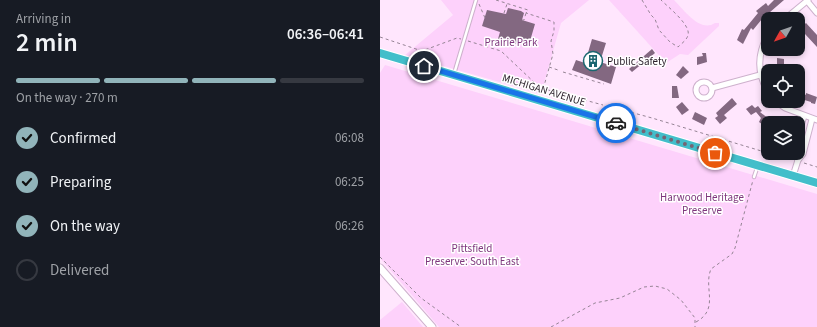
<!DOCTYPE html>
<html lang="en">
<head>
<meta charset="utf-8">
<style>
	:root { --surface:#171b24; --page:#20242c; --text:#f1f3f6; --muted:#9ea1a6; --line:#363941; --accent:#91b4ba }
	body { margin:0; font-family:"Source Sans 3",sans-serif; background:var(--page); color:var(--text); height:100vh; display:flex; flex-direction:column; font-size:15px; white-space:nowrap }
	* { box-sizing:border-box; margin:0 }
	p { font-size:13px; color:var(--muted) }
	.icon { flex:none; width:22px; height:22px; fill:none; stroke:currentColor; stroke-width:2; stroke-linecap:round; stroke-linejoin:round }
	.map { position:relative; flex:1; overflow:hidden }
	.drawer { display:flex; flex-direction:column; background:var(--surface); width:380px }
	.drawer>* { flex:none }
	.needle { width:26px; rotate:230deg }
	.tools { position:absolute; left:381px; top:12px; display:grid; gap:8px }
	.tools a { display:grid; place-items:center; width:44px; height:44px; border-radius:8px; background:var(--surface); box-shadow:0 2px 6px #0003; font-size:20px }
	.pin { position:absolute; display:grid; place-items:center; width:34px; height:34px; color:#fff; margin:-17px; border:2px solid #fff; border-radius:50%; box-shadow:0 1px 4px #0007 }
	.courier { position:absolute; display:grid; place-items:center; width:40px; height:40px; margin:-20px; border:3px solid #1a73e8; border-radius:50%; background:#fff; color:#222; box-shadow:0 1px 5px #0007 }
	.headline em { font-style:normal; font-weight:600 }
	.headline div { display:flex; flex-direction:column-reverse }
	.headline { display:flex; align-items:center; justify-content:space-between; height:68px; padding:0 16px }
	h1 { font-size:26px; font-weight:600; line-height:30px }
	.bar { display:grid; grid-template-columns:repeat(4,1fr); gap:6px 4px; align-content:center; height:48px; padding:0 16px }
	.bar i { height:5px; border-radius:3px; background:var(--line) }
	.bar .selected { background:var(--accent) }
	.bar p { grid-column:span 4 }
	ol { padding:0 16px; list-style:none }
	li { display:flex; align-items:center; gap:12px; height:44px }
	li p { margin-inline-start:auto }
	li .icon { padding:4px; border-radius:50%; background:var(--accent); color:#111; stroke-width:4 }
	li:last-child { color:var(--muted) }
	li i { width:22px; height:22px; border:2px solid var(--line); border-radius:50% }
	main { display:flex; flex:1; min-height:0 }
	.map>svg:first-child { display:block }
	.green { fill:#fdd1fb }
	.building { fill:#836881 }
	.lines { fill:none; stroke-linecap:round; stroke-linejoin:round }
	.service-casing { stroke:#ceb1cd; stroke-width:4.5 }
	.minor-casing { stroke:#ceb1cd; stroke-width:7 }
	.secondary-casing { stroke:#ceb1cd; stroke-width:9 }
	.trunk-casing { stroke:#fff; stroke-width:10 }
	.path { stroke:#968495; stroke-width:1; stroke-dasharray:3 3; stroke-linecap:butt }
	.service { stroke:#fff; stroke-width:2.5 }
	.minor { stroke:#fff; stroke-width:5 }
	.secondary { stroke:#fff; stroke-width:7 }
	.trunk { stroke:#42beca; stroke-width:8 }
	.done { stroke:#756574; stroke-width:4; stroke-dasharray:0 7.2 }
	.route { stroke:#1a73e8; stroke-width:5 }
	.labels { text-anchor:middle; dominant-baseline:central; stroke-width:3; stroke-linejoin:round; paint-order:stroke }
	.park-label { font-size:11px; fill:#7e367d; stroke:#fff }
	.poi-label { font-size:11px; fill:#2a1f2a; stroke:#fff; text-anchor:start }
	.street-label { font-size:11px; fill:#2a1f2a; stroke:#fff }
</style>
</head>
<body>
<main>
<section class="drawer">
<div class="headline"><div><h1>2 min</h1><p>Arriving in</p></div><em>06:36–06:41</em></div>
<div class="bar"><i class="selected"></i><i class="selected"></i><i class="selected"></i><i></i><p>On the way · 270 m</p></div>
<ol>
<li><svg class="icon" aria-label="check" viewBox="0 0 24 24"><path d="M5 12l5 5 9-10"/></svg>Confirmed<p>06:08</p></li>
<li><svg class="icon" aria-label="check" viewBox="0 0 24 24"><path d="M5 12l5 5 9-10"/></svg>Preparing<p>06:25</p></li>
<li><svg class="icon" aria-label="check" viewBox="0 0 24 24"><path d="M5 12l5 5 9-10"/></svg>On the way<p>06:26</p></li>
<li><i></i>Delivered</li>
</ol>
</section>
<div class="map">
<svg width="437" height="327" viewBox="0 0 437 327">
	<rect width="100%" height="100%" fill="#ffe6fd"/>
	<!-- green -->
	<g class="green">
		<path d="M61,0H209L181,23L161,94L25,55L73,15Z"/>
		<path d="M229,0H294C304,10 320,33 335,23H339V26L308,55L300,54L286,63Z"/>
		<path d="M5,65L437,194V327H59L0,258V73Z"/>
		<path d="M22,302L43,327H0V320Z"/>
	</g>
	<!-- building -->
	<g class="building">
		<path d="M394,0H404L382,19L373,30L371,28L363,44L357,40L362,29L364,30L378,13L376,11L386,3L388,6Z"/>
		<path d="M128,8L141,11L144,13L142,20L155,24L150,41L138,38L136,44L118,39L120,32L102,26L107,10L126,14Z"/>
		<path d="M426,23L437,35V47L425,34L418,40V30Z"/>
		<path d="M212,39L226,43L220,62L236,67L231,84L192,70L196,60L205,63Z"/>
		<path d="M272,49L275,53L252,72L249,69Z"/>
		<path d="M322,53H326L327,62L317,65V57L323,56Z"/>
		<path d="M397,58L404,59V69H397Z"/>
		<path d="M303,66L309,72L301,79L296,75Z"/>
		<path d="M292,86H297L299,98H292Z"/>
		<path d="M418,90L426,95V93L437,97L435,104L431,103V102L418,98Z"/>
		<path d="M352,98L357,104L344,115L347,118L340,124L335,118L338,116L336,113Z"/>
		<path d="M302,102L309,110L302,115L296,107Z"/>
		<path d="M372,105L375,108L378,106L382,111L380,112L394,123H388L386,127L379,122L381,118L376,112L371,115L366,109Z"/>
		<path d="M315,112L327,118L324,125L312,119Z"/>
	</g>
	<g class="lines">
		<!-- service casing -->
		<g class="service-casing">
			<g id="service">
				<path d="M74,74L96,0"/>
				<path d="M374,177L377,168"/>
			</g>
		</g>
		<!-- minor casing -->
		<g class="minor-casing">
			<g id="minor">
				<path d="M427,1L437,13"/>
				<path d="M405,19L428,0"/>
				<path d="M388,35C377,54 377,73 388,92"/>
				<circle cx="324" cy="90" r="8"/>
				<path d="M332,88L380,75"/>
				<path d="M395,101L405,108L437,120"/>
				<path d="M418,135L424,116"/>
				<path d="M414,153L418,160"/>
				<path d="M413,176L418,160L423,154L432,119"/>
			</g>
		</g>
		<!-- secondary casing -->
		<g class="secondary-casing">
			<path id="secondary" d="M0,268L52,327"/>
		</g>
		<!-- trunk casing -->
		<g class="trunk-casing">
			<path id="trunk" d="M0,53L437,183"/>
		</g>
		<!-- path -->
		<g class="path">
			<path d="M116,0L148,10L146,13L174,22V31L171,41L173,54L164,86"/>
			<path d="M262,0L271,15L275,19L279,30L290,42L298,47C301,44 307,40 308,35C311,25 288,7 281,0"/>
			<path d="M99,4L105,18"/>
			<path d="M124,13L127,4"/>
			<path d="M142,20H144L146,13"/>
			<path d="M0,37L42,51L77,38L81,39"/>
			<path d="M88,41L121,51L157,85L171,91"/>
			<path d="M169,67L178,70"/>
			<path d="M183,72L224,84"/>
			<path d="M175,92L223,105"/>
			<path d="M228,106L272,118L388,153"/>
			<path d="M389,153L411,160"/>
			<path d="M424,163L437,167"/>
			<path d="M0,257L41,298L81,327"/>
			<path d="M316,322C340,309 323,288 331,269L352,254L355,248L373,180"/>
			<path d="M171,327L215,303L240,298L264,287L275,286L287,289L301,300L315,318V327"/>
		</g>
		<!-- service -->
		<use href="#service" class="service"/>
		<!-- minor -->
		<use href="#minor" class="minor"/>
		<!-- secondary -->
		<use href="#secondary" class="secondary"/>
		<!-- trunk -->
		<use href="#trunk" class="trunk"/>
	</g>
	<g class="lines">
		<!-- done -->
		<path class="done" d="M236,123L335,153"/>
		<!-- route -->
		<path class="route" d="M44,66L236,123"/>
	</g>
	<!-- icons -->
	<defs>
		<g id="building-ring" transform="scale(1)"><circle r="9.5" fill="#fff" stroke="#1b6770" stroke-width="1.5"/><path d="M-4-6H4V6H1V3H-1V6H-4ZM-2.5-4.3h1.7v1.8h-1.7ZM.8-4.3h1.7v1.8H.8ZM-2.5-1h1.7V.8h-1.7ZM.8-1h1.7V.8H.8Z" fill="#1b6770"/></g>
	</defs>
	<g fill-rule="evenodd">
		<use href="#building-ring" x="213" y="61"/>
	</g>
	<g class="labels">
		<!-- park labels -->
		<g class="park-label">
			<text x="131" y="42">Prairie Park</text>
			<text x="322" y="197">Harwood Heritage<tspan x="322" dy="13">Preserve</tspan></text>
			<text x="92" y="248">Pittsfield<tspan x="92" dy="13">Preserve: South East</tspan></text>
		</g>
		<!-- poi labels -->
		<g class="poi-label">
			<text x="227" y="61">Public Safety</text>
		</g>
		<!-- street labels -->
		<g class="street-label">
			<text transform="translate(164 90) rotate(17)">MICHIGAN AVENUE</text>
		</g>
	</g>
</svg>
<div class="tools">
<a><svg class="needle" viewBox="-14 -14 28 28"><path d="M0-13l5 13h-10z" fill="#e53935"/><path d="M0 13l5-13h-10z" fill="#9ea1a6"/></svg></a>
<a><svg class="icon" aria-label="locate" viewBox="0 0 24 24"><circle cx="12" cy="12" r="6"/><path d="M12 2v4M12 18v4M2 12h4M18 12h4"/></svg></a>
<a><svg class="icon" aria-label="layers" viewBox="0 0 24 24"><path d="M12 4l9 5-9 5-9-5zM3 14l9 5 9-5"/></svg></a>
</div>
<div class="pin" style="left:335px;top:153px;background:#ea580c"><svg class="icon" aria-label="bag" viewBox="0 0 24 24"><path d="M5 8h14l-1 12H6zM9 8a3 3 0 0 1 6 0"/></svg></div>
<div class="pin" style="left:44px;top:66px;background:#1f2937"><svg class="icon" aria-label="home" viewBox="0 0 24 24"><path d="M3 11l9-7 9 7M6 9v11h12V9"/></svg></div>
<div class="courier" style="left:236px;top:123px"><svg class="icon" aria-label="car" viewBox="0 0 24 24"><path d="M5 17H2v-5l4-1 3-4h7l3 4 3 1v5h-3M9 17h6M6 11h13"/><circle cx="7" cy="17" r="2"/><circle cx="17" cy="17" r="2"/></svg></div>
</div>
</main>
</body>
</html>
